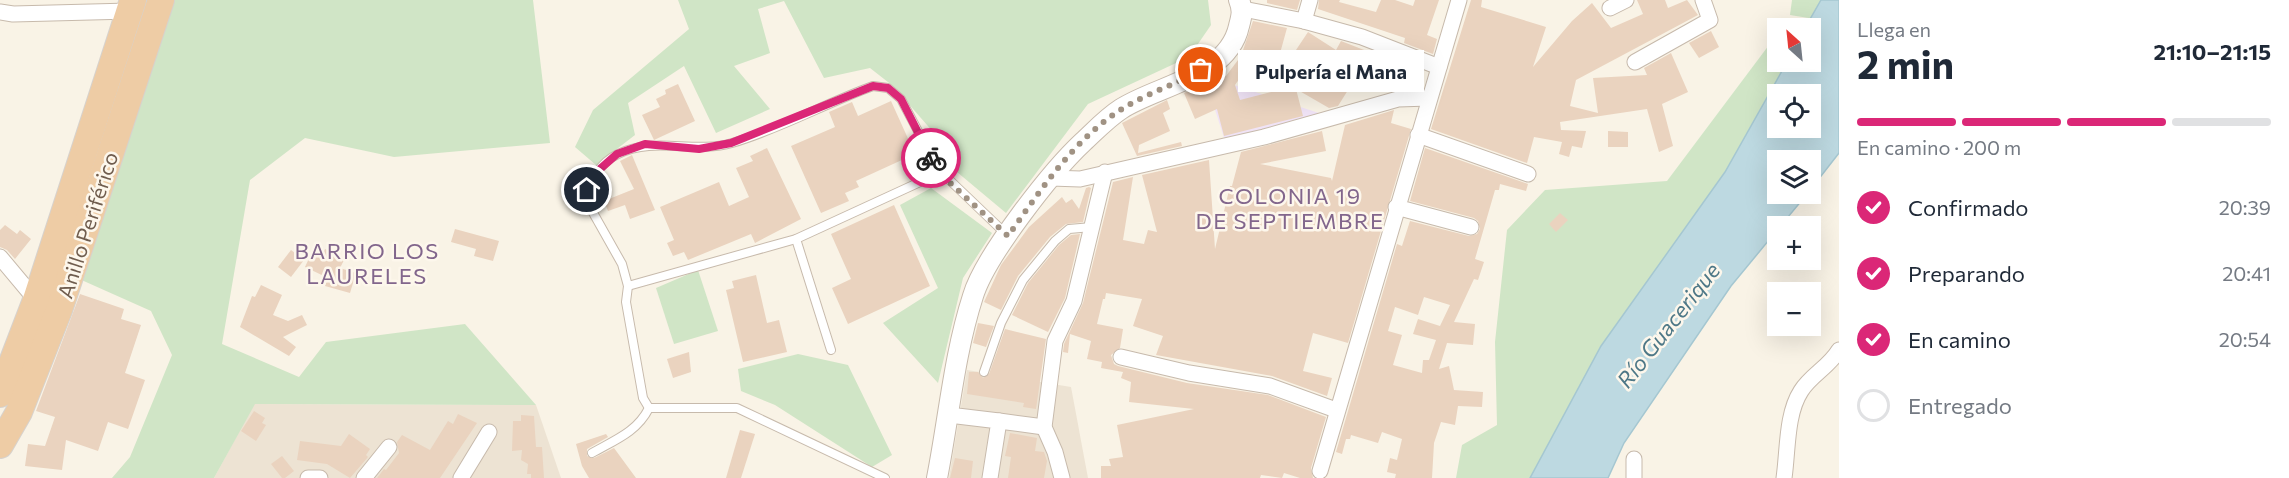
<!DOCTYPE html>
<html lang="es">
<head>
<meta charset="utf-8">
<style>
	:root { --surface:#fff; --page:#f2f2f3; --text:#1f2937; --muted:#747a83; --line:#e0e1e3; --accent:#db2777 }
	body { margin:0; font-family:Commissioner,sans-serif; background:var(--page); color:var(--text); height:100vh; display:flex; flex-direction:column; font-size:22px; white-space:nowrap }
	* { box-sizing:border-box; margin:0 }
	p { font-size:20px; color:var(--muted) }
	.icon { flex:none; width:33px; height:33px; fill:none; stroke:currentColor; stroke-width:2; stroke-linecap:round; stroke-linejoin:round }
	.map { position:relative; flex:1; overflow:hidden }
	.panel { display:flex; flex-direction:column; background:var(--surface); width:450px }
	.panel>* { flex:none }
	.needle { width:39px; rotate:333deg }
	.fabs { position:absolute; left:1767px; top:18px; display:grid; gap:12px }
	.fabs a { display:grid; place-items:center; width:54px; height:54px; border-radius:0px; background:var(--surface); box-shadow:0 6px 24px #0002; font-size:30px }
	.pin { position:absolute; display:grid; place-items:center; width:51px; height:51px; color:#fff; margin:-26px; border:3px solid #fff; border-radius:50%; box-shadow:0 2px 6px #0007 }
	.courier { position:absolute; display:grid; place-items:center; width:60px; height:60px; margin:-30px; border:4px solid #db2777; border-radius:50%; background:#fff; color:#222; box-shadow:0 2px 8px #0007 }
	.bubble { position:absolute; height:42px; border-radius:0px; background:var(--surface); box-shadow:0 6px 24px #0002; font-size:20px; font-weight:700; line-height:42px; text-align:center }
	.summary em { font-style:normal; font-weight:700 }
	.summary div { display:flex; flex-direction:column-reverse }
	.summary { display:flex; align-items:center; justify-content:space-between; height:102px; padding:0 18px }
	h1 { font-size:39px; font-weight:700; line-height:45px }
	.bar { display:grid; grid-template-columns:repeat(4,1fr); gap:9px 6px; align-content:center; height:72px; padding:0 18px }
	.bar i { height:8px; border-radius:4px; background:var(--line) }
	.bar .active { background:var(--accent) }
	.bar p { grid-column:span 4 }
	ol { padding:0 18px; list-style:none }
	li { display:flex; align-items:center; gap:18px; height:66px }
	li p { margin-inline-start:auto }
	li .icon { padding:6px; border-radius:50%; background:var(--accent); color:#fff; stroke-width:4 }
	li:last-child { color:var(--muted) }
	li i { width:33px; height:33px; border:3px solid var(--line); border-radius:50% }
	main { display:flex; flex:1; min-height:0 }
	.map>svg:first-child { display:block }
	.residential { fill:#ede3d3 }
	.education { fill:#f0e3f6 }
	.green { fill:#d0e5c6 }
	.water { fill:#bdd9e1; stroke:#a5c7d1; stroke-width:1.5; fill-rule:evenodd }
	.building { fill:#ead3bf; fill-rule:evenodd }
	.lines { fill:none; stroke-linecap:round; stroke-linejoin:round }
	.service-casing { stroke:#c7baac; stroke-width:10 }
	.minor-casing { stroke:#c7baac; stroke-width:17 }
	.tertiary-casing { stroke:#c7baac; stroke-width:22 }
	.trunk-casing { stroke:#d7d2cd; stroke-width:28 }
	.service { stroke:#fff; stroke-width:8 }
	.minor { stroke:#fff; stroke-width:15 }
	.tertiary { stroke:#fff; stroke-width:20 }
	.trunk { stroke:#eecca5; stroke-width:26 }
	.done { stroke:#a09283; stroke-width:6; stroke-dasharray:0 10.8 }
	.route { stroke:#db2777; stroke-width:8 }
	.labels { text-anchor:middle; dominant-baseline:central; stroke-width:5; stroke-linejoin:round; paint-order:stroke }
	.street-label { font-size:21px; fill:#705d4e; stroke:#fdf7ec }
	.neighbourhood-label { font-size:22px; letter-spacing:1.5px; fill:#82668c; stroke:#fdf7ec }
	.water-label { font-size:22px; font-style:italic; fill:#4e7887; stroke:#fdf7ec }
</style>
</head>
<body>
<main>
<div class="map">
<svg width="1839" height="478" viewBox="0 0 1839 478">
	<rect width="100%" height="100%" fill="#f9f3e6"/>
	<!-- residential -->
	<g class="residential">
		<path d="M967,370L1071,387L1088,478H949Z"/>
		<path d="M254,404L536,405L561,478H214Z"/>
	</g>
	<!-- education -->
	<path class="education" d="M1214,70L1220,79L1237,86L1328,116L1225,141L1204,75Z"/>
	<!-- green -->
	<g class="green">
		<path d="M174,0H533L550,143L394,157L305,138L250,180L222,344L299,377L326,342L465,324L536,405L255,404L214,478H112L130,457L172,355L151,311L77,278Z"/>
		<path d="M678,0H1208L1211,25L1189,57L1088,104L1006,213L945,162L934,133L893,86L870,68L824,78L784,1L758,9L770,53L734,66L770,109L716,133L684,66L628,103L635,135L596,165L575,147L593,110L689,29Z"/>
		<path d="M1792,0H1839V23L1790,15Z"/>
		<path d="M1769,45L1777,46L1778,62H1810L1839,54L1778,94V128L1543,478H1456L1462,445L1497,425L1495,342L1507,230L1545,190L1667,181Z"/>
		<path d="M931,188L992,233L963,278L938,383L883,323L938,288L900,205Z"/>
		<path d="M698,270L718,331L674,344L656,288Z"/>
		<path d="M798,354L848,365L892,455L872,467L775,405L741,391L738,369Z"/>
	</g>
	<!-- water -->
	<path class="water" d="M1821,0H1839V153L1811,189L1810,160H1778V194H1807L1731,286L1624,443L1608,478H1530L1601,346L1725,172L1787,62H1810V28H1805ZM1778,94H1810V128H1778Z"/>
	<!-- building -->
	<g class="building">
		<path d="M1267,0H1300L1297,10L1267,3Z"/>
		<path d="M1319,0H1340L1339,2L1376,12L1381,0H1395L1413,6L1415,0H1439L1427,35L1437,39L1433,54L1404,43L1405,38L1318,9Z"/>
		<path d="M1471,0H1482L1481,7L1546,27L1533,67L1572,21L1592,3L1611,28L1643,14L1637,0H1665L1668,8L1687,0L1698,15L1576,80L1570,106L1598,113L1593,78L1647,75L1644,68L1671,53L1688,92L1662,104L1673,146L1659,152L1647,109L1560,122L1561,130L1586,131L1582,148L1572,146L1569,157L1559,154L1562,142L1534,137L1527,163L1431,129Z"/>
		<path d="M1253,21L1287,28L1271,86L1244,72L1235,85L1240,100L1279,90L1272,86L1308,32L1336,50L1341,41L1400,64L1388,87L1360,71L1338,106L1329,108L1296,89L1303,116L1224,136L1217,109L1195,119L1184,93L1226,76L1241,56Z"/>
		<path d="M1711,31L1719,47L1699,58L1689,43Z"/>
		<path d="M678,84L695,121L654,140L642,115L660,107L656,99L666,94L665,90Z"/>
		<path d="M1167,100L1170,109L1163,113L1170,131L1139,145L1138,153L1181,142L1182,146L1137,156L1122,123Z"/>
		<path d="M891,101L915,154L856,181L859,187L845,193L849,201L821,213L791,146L835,127L829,112L852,102L858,116Z"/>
		<path d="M1394,110L1391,123L1411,129L1348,343L1313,333L1303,371L1332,378L1327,396L1272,376L1156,355L1163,336L1133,326L1142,299L1106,293L1105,299H1103L1097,324L1123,329L1120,348L1111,355L1114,364L1118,366L1187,383L1268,395L1326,417L1311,468L1313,478H1300L1284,473L1282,478L1261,475L1260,478H1101V466H1111L1109,459L1123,457L1117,425L1194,409L1129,402L1131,382L1121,378L1123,372L1101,368L1102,362L1087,359L1091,341L1070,334L1068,353L1063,352L1064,344L1083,303L1113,182L1133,177L1123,240L1144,244L1148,230L1157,232L1142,175L1209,160L1215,249L1230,186H1232L1241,152L1322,131L1326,151L1260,164L1331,178L1332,181L1345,125Z"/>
		<path d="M1608,131L1628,132V147H1608Z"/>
		<path d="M767,148L801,219L755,243L751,234L688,260L684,252L673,256L667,243L674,240L660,207L719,182L729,206L749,197L736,168L753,161L750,156Z"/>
		<path d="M1425,148L1528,184L1526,191L1500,184L1499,190H1495L1475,259L1484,262L1478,280L1474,279L1454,322L1475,324L1473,345L1447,343L1439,369L1449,366L1454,390L1483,392L1482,407L1458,406L1455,425L1441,422L1434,443L1432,478H1395L1396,474L1387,472L1390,458L1397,460L1402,439L1382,432L1378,443L1351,435L1350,439H1346L1342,454L1336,452L1397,244L1402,246L1410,221L1469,236L1477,234L1480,229L1478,221L1474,218L1410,201ZM1424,297L1450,305L1440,326L1418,319L1413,334L1436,340L1429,360H1423L1422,373L1393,365L1402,335L1388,331L1395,307L1418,315Z"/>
		<path d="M632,155L655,210L630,219L625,205L608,211L604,201L634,189L620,161Z"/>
		<path d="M1089,187L1091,188L1083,222L1066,224L1050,237L1018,276L1001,310L984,302L1001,265L1029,227L1062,197L1066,203L1072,199L1079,209L1086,188Z"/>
		<path d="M894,205L930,286L848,324L832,288L851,279L831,234Z"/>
		<path d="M1560,213L1568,220L1556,232L1549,224Z"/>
		<path d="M5,225L17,234L20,230L31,239L15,259L7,250L0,247V230Z"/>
		<path d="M455,229L499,241L493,261L474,256L476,249L451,242Z"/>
		<path d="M1080,234L1065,298L1048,332L1012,315L1028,283L1059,245L1071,235Z"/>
		<path d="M325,249L345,258L340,268L356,273L350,293L325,286L328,278L305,267L312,252L322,256Z"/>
		<path d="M291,250L304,260L291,277L278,267Z"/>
		<path d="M756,275L767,323L779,320L787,352L743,362L726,290L734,288L732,281Z"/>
		<path d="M261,285L282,295L273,315L288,321L302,315L307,325L283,337L296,347L289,356L240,327L252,296L255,297Z"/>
		<path d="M80,294L124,309L121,319L141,325L125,373L145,380L128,429L108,422L98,451L66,440L62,470L25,466L28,444L45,446L55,417L36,411Z"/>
		<path d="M978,323L994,326L986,347L973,343Z"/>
		<path d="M1005,329L1046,339L1036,409L1023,407L1024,403L967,394L969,372H978L983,378L989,374Z"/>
		<path d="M689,352L691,372L673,378L667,359Z"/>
		<path d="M254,411L265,418L262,423L266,425L256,441L241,431Z"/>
		<path d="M458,414L477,423L440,478H377L384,469L386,470L399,453L397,442L402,435L430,450L448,421L453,424Z"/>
		<path d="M521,415L534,416L536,447H542L544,478H531V474H527L528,464L521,460L522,450L512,451L513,421H521Z"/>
		<path d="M740,430L755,434L741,478H726Z"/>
		<path d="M1010,433L1037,438L1035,451L1044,452L1047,461L1044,478H1008L1011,457L1005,456Z"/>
		<path d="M349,434L370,449L366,455L368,457L350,478L327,464L297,460L300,441L341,446Z"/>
		<path d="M606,434L608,437L587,449V456L594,458L614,448L636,478H589L582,466L576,444Z"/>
		<path d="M282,456L294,471L285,478H282L271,464Z"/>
		<path d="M955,458L973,461L971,478H950Z"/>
	</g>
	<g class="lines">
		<!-- service casing -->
		<g class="service-casing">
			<g id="service">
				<path d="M796,239L831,350"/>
				<path d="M628,286L796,239L920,182L938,169L1007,235"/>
				<path d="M984,372L1001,323L1023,280L1055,241L1069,229L1092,227"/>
				<path d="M592,453C615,440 637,432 649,408"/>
				<path d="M885,478L737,408H649L643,398L626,302L628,286L622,264L587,202C586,183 601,162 618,154C654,136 694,154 732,143C780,129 826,103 873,86L888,88L901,99L938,169"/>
			</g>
		</g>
		<!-- minor casing -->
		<g class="minor-casing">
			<g id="minor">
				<path d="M1610,8L1626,0"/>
				<path d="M1243,9L1304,21L1362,37L1439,67"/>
				<path d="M0,12L13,14L130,11"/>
				<path d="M1304,21L1310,0"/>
				<path d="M1635,62L1710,20L1703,0"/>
				<path d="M1418,135L1528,174"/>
				<path d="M1051,178L1080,179L1264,137L1398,99L1429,98"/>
				<path d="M1396,207L1471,227"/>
				<path d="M0,257L36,300"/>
				<path d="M1121,357L1189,373L1270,386L1336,410"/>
				<path d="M949,415L999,421L990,478"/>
				<path d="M999,421L1044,427"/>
				<path d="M1320,471L1459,0"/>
				<path d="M308,478H320"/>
				<path d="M364,478L389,447"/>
				<path d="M461,478L489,432"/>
				<path d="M1062,478L1055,452L1044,427L1055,341L1074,301L1105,172"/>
				<path d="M1634,478V459"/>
				<path d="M1784,478C1788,451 1786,414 1801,391C1811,375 1829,367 1839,350"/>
			</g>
		</g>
		<!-- tertiary casing -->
		<g class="tertiary-casing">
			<path id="tertiary" d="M937,478C949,417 954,355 973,296C985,256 1052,171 1083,142C1095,131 1107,118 1121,109C1158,85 1228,77 1239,26C1242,15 1243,10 1239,0"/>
		</g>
		<!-- trunk casing -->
		<g class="trunk-casing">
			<g id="trunk">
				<path d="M0,394L36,300L133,0"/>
				<path d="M0,445L19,412L59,310L161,0"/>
			</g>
		</g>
		<!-- service -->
		<use href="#service" class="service"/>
		<!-- minor -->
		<use href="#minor" class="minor"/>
		<!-- tertiary -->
		<use href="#tertiary" class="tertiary"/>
		<!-- trunk -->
		<use href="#trunk" class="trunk"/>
	</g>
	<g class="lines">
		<!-- done -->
		<path class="done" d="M931,158L948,181L1008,236C1040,191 1074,139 1122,109C1147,93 1175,85 1201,70"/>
		<!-- route -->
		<path class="route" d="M587,190L600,169L617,154L645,144L699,149L731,143L873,86L888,88L901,99L931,158"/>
	</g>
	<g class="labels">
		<!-- street labels -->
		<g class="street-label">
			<text transform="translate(87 225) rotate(-72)">Anillo Periférico</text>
		</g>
		<!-- neighbourhood labels -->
		<g class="neighbourhood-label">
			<text x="1290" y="195">COLONIA 19<tspan x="1290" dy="25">DE SEPTIEMBRE</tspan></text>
			<text x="367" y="250">BARRIO LOS<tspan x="367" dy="25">LAURELES</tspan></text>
		</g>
		<!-- water labels -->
		<g class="water-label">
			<text transform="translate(1668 325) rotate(-52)">Río Guacerique</text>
		</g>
	</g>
</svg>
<div class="fabs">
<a><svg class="needle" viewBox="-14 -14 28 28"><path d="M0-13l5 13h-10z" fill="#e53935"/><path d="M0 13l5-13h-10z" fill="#747a83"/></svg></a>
<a><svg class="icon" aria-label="locate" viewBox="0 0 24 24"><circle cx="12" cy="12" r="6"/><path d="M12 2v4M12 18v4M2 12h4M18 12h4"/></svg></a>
<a><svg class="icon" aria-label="layers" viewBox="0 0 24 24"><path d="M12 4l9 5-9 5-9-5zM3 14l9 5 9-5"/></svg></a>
<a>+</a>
<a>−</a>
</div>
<div class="pin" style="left:1201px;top:70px;background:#ea580c"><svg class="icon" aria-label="bag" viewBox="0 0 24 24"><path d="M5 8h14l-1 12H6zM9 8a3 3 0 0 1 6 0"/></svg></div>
<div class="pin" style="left:587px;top:190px;background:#1f2937"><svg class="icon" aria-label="home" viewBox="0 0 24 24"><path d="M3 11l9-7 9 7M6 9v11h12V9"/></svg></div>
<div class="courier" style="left:931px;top:158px"><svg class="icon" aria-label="bike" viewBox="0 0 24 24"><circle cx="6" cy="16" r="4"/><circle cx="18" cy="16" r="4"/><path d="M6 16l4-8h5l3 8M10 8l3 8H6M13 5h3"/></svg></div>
<div class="bubble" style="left:1238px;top:50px;width:186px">Pulpería el Mana</div>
</div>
<section class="panel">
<div class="summary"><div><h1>2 min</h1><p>Llega en</p></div><em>21:10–21:15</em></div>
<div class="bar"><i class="active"></i><i class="active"></i><i class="active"></i><i></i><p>En camino · 200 m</p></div>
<ol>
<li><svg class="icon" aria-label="check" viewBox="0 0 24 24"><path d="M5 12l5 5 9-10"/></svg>Confirmado<p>20:39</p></li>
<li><svg class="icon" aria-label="check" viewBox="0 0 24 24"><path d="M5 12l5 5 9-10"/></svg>Preparando<p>20:41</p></li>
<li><svg class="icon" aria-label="check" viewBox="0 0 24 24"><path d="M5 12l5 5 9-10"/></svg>En camino<p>20:54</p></li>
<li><i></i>Entregado</li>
</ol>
</section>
</main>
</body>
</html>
